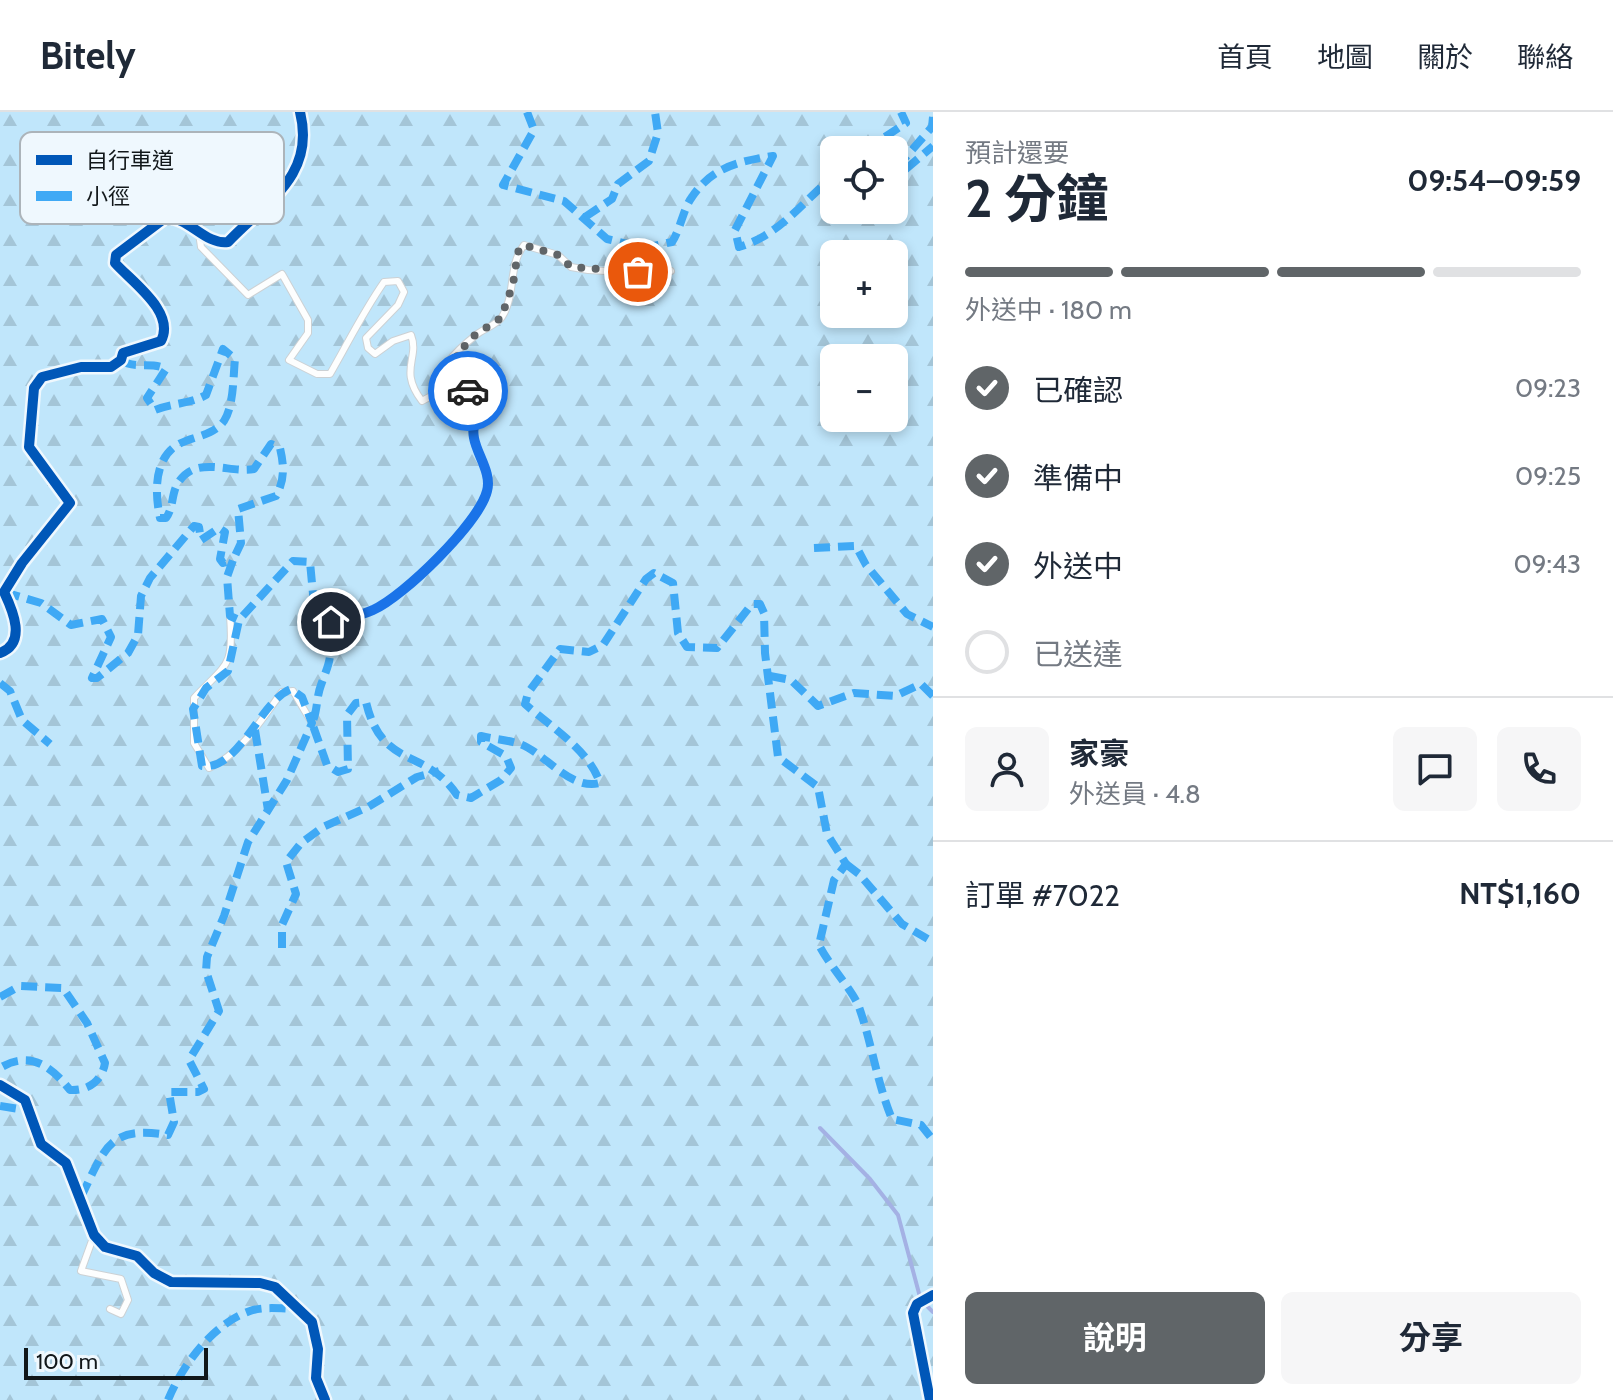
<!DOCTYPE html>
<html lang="zh-TW">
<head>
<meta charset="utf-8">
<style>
	:root { --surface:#fff; --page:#f6f6f7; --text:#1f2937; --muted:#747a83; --line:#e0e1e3; --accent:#606568 }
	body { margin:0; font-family:Cabin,"Noto Sans TC",sans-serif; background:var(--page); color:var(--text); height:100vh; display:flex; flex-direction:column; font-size:30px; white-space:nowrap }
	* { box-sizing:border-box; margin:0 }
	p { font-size:26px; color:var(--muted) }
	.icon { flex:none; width:44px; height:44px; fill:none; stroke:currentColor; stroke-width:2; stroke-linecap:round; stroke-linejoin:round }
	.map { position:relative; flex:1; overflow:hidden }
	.side { display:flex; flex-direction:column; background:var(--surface); width:680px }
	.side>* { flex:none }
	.controls { position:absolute; left:820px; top:24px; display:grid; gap:16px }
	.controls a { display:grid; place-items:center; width:88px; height:88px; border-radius:12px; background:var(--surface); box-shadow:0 4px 12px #0003; font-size:40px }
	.scale { position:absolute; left:24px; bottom:20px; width:184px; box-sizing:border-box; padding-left:8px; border:4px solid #11171a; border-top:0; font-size:22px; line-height:28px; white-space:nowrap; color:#11171a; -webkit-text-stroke:6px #eff8fe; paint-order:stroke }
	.pin { position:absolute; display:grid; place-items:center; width:68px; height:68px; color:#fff; margin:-34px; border:4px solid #fff; border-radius:50%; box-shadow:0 2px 8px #0007 }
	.courier { position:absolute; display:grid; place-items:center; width:80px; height:80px; margin:-40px; border:6px solid #1a73e8; border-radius:50%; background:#fff; color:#222; box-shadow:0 2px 10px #0007 }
	.overview em { font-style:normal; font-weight:700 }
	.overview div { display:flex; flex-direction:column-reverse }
	.overview { display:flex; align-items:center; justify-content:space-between; height:136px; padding:0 32px }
	h1 { font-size:52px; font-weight:700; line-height:60px }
	.bar { display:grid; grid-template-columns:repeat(4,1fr); gap:12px 8px; align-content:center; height:96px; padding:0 32px }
	.bar i { height:10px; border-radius:6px; background:var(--line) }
	.bar .selected { background:var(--accent) }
	.bar p { grid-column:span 4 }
	.line { display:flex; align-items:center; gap:20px; padding:0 32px; border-top:2px solid var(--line) }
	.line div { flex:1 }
	.round { display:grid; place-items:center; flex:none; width:84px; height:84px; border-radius:12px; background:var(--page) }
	ol { padding:0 32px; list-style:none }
	li { display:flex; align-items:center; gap:24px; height:88px }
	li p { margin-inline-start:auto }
	li .icon { padding:8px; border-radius:50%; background:var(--accent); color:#fff; stroke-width:4 }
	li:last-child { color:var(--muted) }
	li i { width:44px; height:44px; border:4px solid var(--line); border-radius:50% }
	.action { display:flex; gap:16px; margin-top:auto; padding:16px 32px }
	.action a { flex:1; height:92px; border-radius:12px; background:var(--accent); color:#fff; font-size:32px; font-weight:700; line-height:92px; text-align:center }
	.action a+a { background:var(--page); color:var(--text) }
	header { display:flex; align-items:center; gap:48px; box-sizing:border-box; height:112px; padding:0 40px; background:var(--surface); border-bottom:2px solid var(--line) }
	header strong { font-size:38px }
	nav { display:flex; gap:44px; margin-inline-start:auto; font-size:28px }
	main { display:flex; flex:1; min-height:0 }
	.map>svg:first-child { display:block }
	.forest { fill:url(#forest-firs); fill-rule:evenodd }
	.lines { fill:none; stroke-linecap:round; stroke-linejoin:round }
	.stream { stroke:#a4b1e4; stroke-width:4 }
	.lane-casing { stroke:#ccd1d4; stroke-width:8 }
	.street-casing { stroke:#ccd1d4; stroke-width:14 }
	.lane { stroke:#fdfefe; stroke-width:6 }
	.street { stroke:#fdfefe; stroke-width:12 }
	.quiet { stroke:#3fa9f5; stroke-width:8; stroke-dasharray:16 8; stroke-linecap:butt }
	.cycleway-casing { stroke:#eff8fe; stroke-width:15 }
	.cycleway { stroke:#0057b8; stroke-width:10 }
	.done { stroke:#606568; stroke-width:8; stroke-dasharray:0 14.4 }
	.route { stroke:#1a73e8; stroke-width:10 }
	.key { fill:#eff8fe; stroke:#acb4ba; stroke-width:2 }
	.key-label { font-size:22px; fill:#11171a }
</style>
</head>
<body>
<header>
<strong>Bitely</strong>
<nav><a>首頁</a><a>地圖</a><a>關於</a><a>聯絡</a></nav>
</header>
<main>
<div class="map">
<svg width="933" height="1288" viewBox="0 0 933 1288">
	<defs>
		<pattern id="forest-firs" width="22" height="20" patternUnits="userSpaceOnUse" patternTransform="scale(2)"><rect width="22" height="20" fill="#c0e6fb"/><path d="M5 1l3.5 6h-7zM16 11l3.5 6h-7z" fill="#a4c5d7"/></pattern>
	</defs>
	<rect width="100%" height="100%" fill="#f2f7fa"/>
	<!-- forest -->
	<path class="forest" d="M0,0H933V1288H0ZM834,38H894V98H834ZM834,142H894V202H834ZM834,246H894V306H834Z"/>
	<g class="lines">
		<!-- stream -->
		<g class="stream">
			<path d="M820,1016L870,1067L898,1103L920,1185"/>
			<path d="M925,1192L933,1200"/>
		</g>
		<!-- lane casing -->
		<g class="lane-casing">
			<g id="lane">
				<path d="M199,121L201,135L248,183L282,162L308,208V221L289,248L317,262H330C348,231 363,200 384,170L398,169L404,180L398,193L366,226L368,236L375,242L393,229L411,223C420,246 398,258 422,289L433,283C441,255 452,242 476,223C483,217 497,213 502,205C516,183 508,153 524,133L558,143L571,155L588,158L659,162L671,159"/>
				<path d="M230,504C234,556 227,551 194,586V631L209,656C242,641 261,608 282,580L293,579L312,611"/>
				<path d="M316,514C335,509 357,506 375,497C403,483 481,409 487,379C491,360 477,343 474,326C471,312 479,297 483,285L478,279H464L467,253L456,243"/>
				<path d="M94,1123L81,1159L121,1167L128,1188L121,1202L110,1197"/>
			</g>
		</g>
		<!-- street casing -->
		<g class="street-casing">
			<g id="street">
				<path d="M0,541C27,531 13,499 4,480L22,451L70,391L29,335L34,276L42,265L81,255H111L121,248L123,241L161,229C176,200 132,170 115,151L116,143L165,106C188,103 204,133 228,130C266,90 316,64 300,0"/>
				<path d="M0,973L25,988L41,1032L66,1051L94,1123L105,1135L137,1144L154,1161L171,1170L260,1171L275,1175L312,1210L318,1237L316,1266L325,1288"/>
				<path d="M930,1288L913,1201L917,1192L933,1183"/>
			</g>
		</g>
		<!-- lane -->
		<use href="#lane" class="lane"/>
		<!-- street -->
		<use href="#street" class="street"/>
		<!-- quiet -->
		<g class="quiet">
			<path d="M527,0L534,18L503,73L564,89L607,127L644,136L672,130C681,116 683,97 692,85C712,55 740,49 773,44L735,118L739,135C780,123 802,90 834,64"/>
			<path d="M933,5L932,15L897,55L906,57L933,34"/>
			<path d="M865,38L906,11L901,0"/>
			<path d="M585,105L612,87L618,72L649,49L658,21L655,0"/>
			<path d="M121,248C135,258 151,249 166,257L147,286L155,298C172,291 190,292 206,283L223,237L235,247C233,266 234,293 224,309C213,324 194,324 179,332C153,346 155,382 160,406H166C174,395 171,382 178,371C196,342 230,362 254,357L271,332L280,336C284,353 285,368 276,384L238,397L241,431L233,448"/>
			<path d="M814,436L856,434L866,453L907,502L933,515"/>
			<path d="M4,480L41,491L71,513L102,507L111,525L92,566H97L128,541L138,523L141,484L150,466L194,414L199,415L201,428L219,416L225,420L220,447L223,451L233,448L227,465L230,504L239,508L293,449L310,450L316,514C338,535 330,548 321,573C316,586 318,598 312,611L327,653L338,660L348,657L347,603L356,591L366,590C382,658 425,635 457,683L471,686L501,668L511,656L506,644L481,630V624C494,627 508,628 520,632C545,641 570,679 600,671C589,638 551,615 525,592L528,581L560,537L589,540L603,533L646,467L654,461L673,471L678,521L687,535L717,536L752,492H760L764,501L765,541L778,645L818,675L827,722L846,752L834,768L819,833C829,853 853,879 859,895C872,932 877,971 892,1007L921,1013L933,1028"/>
			<path d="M770,564L791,568L818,594L854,581L895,584L921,572L933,584"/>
			<path d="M0,571L10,579L22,608L50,632"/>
			<path d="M255,618L268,698"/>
			<path d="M846,752L859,762L902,812L933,830"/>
			<path d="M282,836V813L296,782L286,750L301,731L323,715L368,695L417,665L439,659"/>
			<path d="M0,885L20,874L63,876L87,911L105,951C102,969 88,979 70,978C51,954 30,938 0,956"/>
			<path d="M0,994L32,999"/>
			<path d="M81,1085C105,1036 109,1013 168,1023L174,1010L169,980H198L204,977L189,948L219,899L206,859L207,845L224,804L248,730L287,668L312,611L302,585L291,577C260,589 239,659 202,654L193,597L206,576L228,559L239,508"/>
			<path d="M168,1288C182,1254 212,1212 250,1199C265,1194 283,1197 299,1197"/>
		</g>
		<!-- cycleway casing -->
		<g class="cycleway-casing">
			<g id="cycleway">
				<path d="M0,541C27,531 13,499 4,480L22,451L70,391L29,335L34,276L42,265L81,255H111L121,248L123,241L161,229C176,200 132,170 115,151L116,143L165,106C188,103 204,133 228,130C266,90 316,64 300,0"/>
				<path d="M0,973L25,988L41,1032L66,1051L94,1123L105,1135L137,1144L154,1161L171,1170L260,1171L275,1175L312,1210L318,1237L316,1266L325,1288"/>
				<path d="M930,1288L913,1201L917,1192L933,1183"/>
			</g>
		</g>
		<!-- cycleway -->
		<use href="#cycleway" class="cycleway"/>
	</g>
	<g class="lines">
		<!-- done -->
		<path class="done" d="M468,279H464L467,253L456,243L475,223L501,206L513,172L518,140L524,133L558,143L571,155L638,160"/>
		<!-- route -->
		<path class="route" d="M331,510C345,507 360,504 373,498C403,485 479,411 487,379C492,361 477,343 474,326C471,312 479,297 483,285L478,279H468"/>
	</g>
	<!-- legend -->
	<rect x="20" y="20" width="264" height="92" rx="12" class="key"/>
	<rect x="36" y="43" width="36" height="10" fill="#0057b8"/>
	<rect x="36" y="79" width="36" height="10" fill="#3fa9f5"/>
	<g class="key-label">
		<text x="86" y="56">自行車道</text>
		<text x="86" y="92">小徑</text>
	</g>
</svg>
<div class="controls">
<a><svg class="icon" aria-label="locate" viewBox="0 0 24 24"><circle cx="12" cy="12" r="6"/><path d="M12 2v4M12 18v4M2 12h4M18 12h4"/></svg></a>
<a>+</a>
<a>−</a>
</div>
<div class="scale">100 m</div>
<div class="pin" style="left:638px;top:160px;background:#ea580c"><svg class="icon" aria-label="bag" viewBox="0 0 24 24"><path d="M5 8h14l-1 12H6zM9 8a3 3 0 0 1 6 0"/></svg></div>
<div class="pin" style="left:331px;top:510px;background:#1f2937"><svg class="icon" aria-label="home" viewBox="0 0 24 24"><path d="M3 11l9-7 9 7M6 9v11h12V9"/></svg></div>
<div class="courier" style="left:468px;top:279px"><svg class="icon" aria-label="car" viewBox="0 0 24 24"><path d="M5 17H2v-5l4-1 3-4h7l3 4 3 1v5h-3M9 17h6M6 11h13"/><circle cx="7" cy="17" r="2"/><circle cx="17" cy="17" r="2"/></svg></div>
</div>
<section class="side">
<div class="overview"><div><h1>2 分鐘</h1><p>預計還要</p></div><em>09:54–09:59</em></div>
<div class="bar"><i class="selected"></i><i class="selected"></i><i class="selected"></i><i></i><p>外送中 · 180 m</p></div>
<ol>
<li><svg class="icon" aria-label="check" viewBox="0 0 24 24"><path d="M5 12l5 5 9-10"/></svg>已確認<p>09:23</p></li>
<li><svg class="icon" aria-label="check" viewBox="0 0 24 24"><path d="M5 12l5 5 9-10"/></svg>準備中<p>09:25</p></li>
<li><svg class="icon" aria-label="check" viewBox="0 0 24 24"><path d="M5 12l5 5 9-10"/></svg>外送中<p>09:43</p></li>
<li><i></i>已送達</li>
</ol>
<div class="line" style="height:144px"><a class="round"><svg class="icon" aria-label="person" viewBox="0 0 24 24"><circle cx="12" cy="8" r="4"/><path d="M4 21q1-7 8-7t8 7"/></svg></a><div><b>家豪</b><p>外送員 · 4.8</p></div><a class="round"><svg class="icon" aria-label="chat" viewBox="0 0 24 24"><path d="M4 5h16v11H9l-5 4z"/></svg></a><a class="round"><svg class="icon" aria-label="phone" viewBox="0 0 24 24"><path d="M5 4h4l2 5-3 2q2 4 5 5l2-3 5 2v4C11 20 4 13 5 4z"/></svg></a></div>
<div class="line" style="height:104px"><div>訂單 #7022</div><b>NT$1,160</b></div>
<div class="action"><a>說明</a><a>分享</a></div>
</section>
</main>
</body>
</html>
